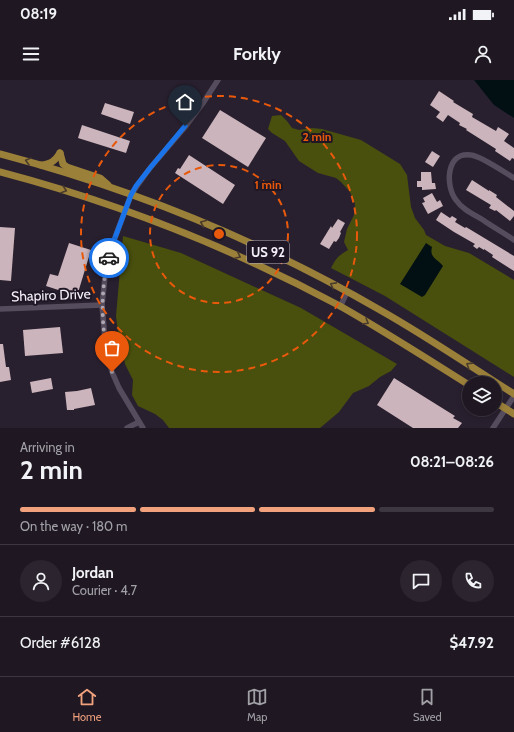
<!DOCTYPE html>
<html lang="en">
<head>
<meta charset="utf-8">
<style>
	:root { --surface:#1f1823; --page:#2c2530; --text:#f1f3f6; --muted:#a1a0a6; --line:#3c3741; --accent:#f1a17c }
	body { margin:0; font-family:Cabin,sans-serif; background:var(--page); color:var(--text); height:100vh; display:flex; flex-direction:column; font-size:15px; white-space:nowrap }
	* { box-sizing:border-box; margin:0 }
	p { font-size:13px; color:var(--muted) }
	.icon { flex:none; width:22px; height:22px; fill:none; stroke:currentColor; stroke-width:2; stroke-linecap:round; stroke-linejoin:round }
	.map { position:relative; height:348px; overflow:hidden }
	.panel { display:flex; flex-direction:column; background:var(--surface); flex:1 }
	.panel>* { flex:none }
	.controls { position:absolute; left:462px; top:296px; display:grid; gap:8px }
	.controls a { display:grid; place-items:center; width:40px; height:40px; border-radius:50%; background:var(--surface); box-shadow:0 2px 6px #0003,0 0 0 1px var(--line); font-size:20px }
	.pin { position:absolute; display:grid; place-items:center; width:34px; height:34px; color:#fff; margin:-41px -17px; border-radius:50% 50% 50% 0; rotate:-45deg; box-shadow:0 0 4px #0007 }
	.pin .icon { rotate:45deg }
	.courier { position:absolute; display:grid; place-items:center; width:40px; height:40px; margin:-20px; border:3px solid #1a73e8; border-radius:50%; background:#fff; color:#222; box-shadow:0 1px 5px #0007 }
	.summary em { font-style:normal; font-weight:800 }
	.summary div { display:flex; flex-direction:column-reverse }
	.summary { display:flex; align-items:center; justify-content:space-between; height:68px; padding:0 20px }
	h1 { font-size:26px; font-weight:800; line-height:30px }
	.bar { display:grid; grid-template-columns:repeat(4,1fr); gap:6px 4px; align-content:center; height:48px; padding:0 20px }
	.bar i { height:5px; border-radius:3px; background:var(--line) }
	.bar .on { background:var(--accent) }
	.bar p { grid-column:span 4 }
	.line { display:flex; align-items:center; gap:10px; padding:0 20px; border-top:1px solid var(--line) }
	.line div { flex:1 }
	.round { display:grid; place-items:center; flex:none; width:42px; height:42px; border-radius:21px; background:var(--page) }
	.status { display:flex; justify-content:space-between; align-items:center; height:28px; padding:0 20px; background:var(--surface); direction:ltr }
	.status svg { height:11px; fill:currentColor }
	header { display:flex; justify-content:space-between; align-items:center; height:52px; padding:0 20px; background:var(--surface); font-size:18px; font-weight:800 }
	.dock { display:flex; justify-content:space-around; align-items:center; height:56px; border-top:1px solid var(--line); background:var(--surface); font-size:11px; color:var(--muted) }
	.dock a { display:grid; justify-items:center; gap:2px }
	.dock .on { color:var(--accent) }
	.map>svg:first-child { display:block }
	.green { fill:#494f0d }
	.water { fill:#021014 }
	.building { fill:#cbb4bb }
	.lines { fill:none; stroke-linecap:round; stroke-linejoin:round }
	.minor { stroke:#554c5d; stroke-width:5.5 }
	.major { stroke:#9b803a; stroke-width:7 }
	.oneway { stroke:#4a3c2c }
	.done { stroke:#ada7b2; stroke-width:4; stroke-dasharray:0 7.2 }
	.route { stroke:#1a73e8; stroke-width:5 }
	.ring { fill:none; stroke:#e8590c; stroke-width:2; stroke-dasharray:7 5 }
	.labels { text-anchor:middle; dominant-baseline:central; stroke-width:4; stroke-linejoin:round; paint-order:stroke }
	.shield { fill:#1f1725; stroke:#b4aeb9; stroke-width:1 }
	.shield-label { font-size:13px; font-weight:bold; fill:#f4eff9 }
	.street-label { font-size:14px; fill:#f4eff9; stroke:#1f1725 }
	.centre { fill:#e8590c; stroke:#1f1725; stroke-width:2 }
	.ring-label { font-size:12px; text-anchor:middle; font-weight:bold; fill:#e8590c; stroke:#1f1725; stroke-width:4; stroke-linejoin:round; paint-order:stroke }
</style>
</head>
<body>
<div class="status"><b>08:19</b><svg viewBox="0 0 49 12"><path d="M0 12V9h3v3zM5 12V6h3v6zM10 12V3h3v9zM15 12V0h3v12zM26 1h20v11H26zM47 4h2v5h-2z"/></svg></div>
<header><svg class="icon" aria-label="menu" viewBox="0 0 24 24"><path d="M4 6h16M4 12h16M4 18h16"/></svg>Forkly<svg class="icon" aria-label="person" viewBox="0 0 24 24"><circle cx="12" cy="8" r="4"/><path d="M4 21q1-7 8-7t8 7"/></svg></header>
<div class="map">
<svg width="514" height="348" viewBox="0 0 514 348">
	<rect width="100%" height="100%" fill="#29202f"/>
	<!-- green -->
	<g class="green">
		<path d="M281,35L287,41L292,48L299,50L312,48L322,49L361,60L400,84L407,95L411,127L415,138L424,150L426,155L445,166L469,173L514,200V297L385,216L331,188C337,177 338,176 348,170L344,162L347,149L354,135L355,124L350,112L341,102L336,98L318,93L299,81L285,61L272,53L268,49L272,36Z"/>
		<path d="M123,156L181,173L301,228L397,284L391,291L380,297L369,306L353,313L339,332L320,348H169L163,340L155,334L138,326L132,315L133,300L125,284L118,253L116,236Z"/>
	</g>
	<!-- water -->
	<g class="water">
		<path d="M474,0H514V38L494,25Z"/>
		<path d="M426,163L432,167C429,178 438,179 443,186L425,215L422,217L400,204Z"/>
	</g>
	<!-- building -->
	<g class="building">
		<path d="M439,11L454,21L453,22L473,34L472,37L496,51L498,47L509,54L504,61L514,68V79L512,78L510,81L495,71L496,69L466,50L467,49L459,45L460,43L448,35L443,42L436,37L440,32L430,25Z"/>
		<path d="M105,23L134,32L130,44L101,34Z"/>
		<path d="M220,30L266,58L248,87L202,58Z"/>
		<path d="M82,45L130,61L126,73L78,58Z"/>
		<path d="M432,71L440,76L433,87L425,82Z"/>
		<path d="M189,75L235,105L223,124L175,93L178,88L180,89Z"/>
		<path d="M421,92H431L432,103H435L436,109L422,110V107H417V101H421Z"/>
		<path d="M472,100L489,111V110L497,115L496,117L514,131V136L510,141L496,130L495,131L489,128L491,125L466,110Z"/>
		<path d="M432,113L437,122L440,120L443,126L428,134L422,123L425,122L423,118Z"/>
		<path d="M441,132L450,138L452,136L457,139L455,142L465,148L466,147L514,176V191L492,177L493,175L484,169V170L479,167L477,169L473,166L475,164L454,152L436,140Z"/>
		<path d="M338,139L345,143L340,152L341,153L339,158L336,162L334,161L329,169L320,164L331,146L332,148Z"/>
		<path d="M0,147L15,148L11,201L0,200Z"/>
		<path d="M69,163L91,170L77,216L46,206L50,194L58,196Z"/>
		<path d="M60,247L63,273L25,276L23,250Z"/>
		<path d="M0,264H3L6,287H9L11,300L0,302Z"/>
		<path d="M51,298L53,309L32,313L30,302Z"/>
		<path d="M394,298L455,336L453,338L462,343L458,348H413L377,325Z"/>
		<path d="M91,308L95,325L74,329V330H67L65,312L77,311Z"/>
	</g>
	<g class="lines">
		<!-- minor -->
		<g class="minor">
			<path d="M514,98C504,92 481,76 471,75C446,71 445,106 456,120C463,130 473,134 483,140C493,147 504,153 514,160"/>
			<path d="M340,227L347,212"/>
			<path d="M0,229L102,225"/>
			<path d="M127,348L139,342"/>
			<path d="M143,348L119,308L112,292L109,283L105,260L102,225L105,197L113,163L131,115L137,106L150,88L185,47L203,23L218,0"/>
			<path d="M493,348L514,316"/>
		</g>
		<!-- major -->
		<g class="major">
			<path d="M60,73L63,84L67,87L100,98L108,105"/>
			<path d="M0,74C133,109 261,161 380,230C426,256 470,286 514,314"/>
			<path d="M41,85C51,84 55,81 60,73"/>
			<path d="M0,92C118,123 232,168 340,226C384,251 426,278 469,305"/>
			<path d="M495,322L514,334"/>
		</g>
	</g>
	<!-- one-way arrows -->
	<defs><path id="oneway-chevron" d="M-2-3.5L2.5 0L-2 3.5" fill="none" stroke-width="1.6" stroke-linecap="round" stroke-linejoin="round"/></defs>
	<g class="oneway">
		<use href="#oneway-chevron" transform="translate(28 81) rotate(-165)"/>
		<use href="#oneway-chevron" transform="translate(64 110) rotate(17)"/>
		<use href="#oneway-chevron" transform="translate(203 143) rotate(-157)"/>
		<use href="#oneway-chevron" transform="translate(238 176) rotate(25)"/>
		<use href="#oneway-chevron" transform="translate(333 205) rotate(-152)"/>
		<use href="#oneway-chevron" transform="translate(366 242) rotate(30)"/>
		<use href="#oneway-chevron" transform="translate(469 285) rotate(-148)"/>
	</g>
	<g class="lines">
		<!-- done -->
		<path class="done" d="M109,178C108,184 106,190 105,196C100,227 103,262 112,292"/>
		<!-- route -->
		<path class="route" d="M109,178L113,163L131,115L136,106L150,88L185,46"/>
	</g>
	<!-- distance rings -->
	<g class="ring">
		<circle cx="219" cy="154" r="69"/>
		<circle cx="219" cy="154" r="138"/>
	</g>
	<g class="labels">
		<!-- shield labels -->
		<rect class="shield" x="247" y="161" width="42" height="22" rx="3"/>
		<g class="shield-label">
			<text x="268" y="172">US 92</text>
		</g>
		<!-- street labels -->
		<g class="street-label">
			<text transform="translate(51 215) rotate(-2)">Shapiro Drive</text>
		</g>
	</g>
	<circle cx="219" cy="154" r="6" class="centre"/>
	<g class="ring-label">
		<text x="317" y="61">2 min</text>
		<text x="268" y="109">1 min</text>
	</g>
</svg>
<div class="controls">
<a><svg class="icon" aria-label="layers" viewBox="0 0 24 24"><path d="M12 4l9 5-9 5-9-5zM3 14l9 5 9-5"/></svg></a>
</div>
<div class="pin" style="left:112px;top:292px;background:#ea580c"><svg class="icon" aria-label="bag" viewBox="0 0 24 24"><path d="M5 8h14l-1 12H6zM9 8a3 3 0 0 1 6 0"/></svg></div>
<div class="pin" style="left:185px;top:46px;background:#1f2937"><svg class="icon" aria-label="home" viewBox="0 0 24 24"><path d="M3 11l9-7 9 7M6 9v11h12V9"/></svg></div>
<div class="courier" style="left:109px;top:178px"><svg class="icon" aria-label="car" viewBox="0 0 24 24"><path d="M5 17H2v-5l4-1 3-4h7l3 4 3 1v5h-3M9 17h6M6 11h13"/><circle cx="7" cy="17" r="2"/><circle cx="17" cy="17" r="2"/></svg></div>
</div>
<section class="panel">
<div class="summary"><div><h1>2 min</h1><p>Arriving in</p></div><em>08:21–08:26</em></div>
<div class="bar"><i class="on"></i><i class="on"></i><i class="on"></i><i></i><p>On the way · 180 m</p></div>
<div class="line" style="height:72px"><a class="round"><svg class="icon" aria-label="person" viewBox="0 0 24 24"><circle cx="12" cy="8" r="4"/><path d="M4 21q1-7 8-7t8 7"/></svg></a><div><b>Jordan</b><p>Courier · 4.7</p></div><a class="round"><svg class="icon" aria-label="chat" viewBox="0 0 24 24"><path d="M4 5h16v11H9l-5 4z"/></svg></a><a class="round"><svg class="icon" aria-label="phone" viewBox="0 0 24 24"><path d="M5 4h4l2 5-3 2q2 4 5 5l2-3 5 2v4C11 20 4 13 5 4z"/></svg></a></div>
<div class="line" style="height:52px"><div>Order #6128</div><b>$47.92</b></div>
</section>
<nav class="dock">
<a class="on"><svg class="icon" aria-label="home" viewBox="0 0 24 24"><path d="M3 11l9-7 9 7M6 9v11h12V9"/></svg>Home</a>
<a><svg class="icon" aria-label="map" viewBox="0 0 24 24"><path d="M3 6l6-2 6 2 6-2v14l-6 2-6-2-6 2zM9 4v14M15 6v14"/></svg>Map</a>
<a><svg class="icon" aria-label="saved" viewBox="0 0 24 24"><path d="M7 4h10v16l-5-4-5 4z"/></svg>Saved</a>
</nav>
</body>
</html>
